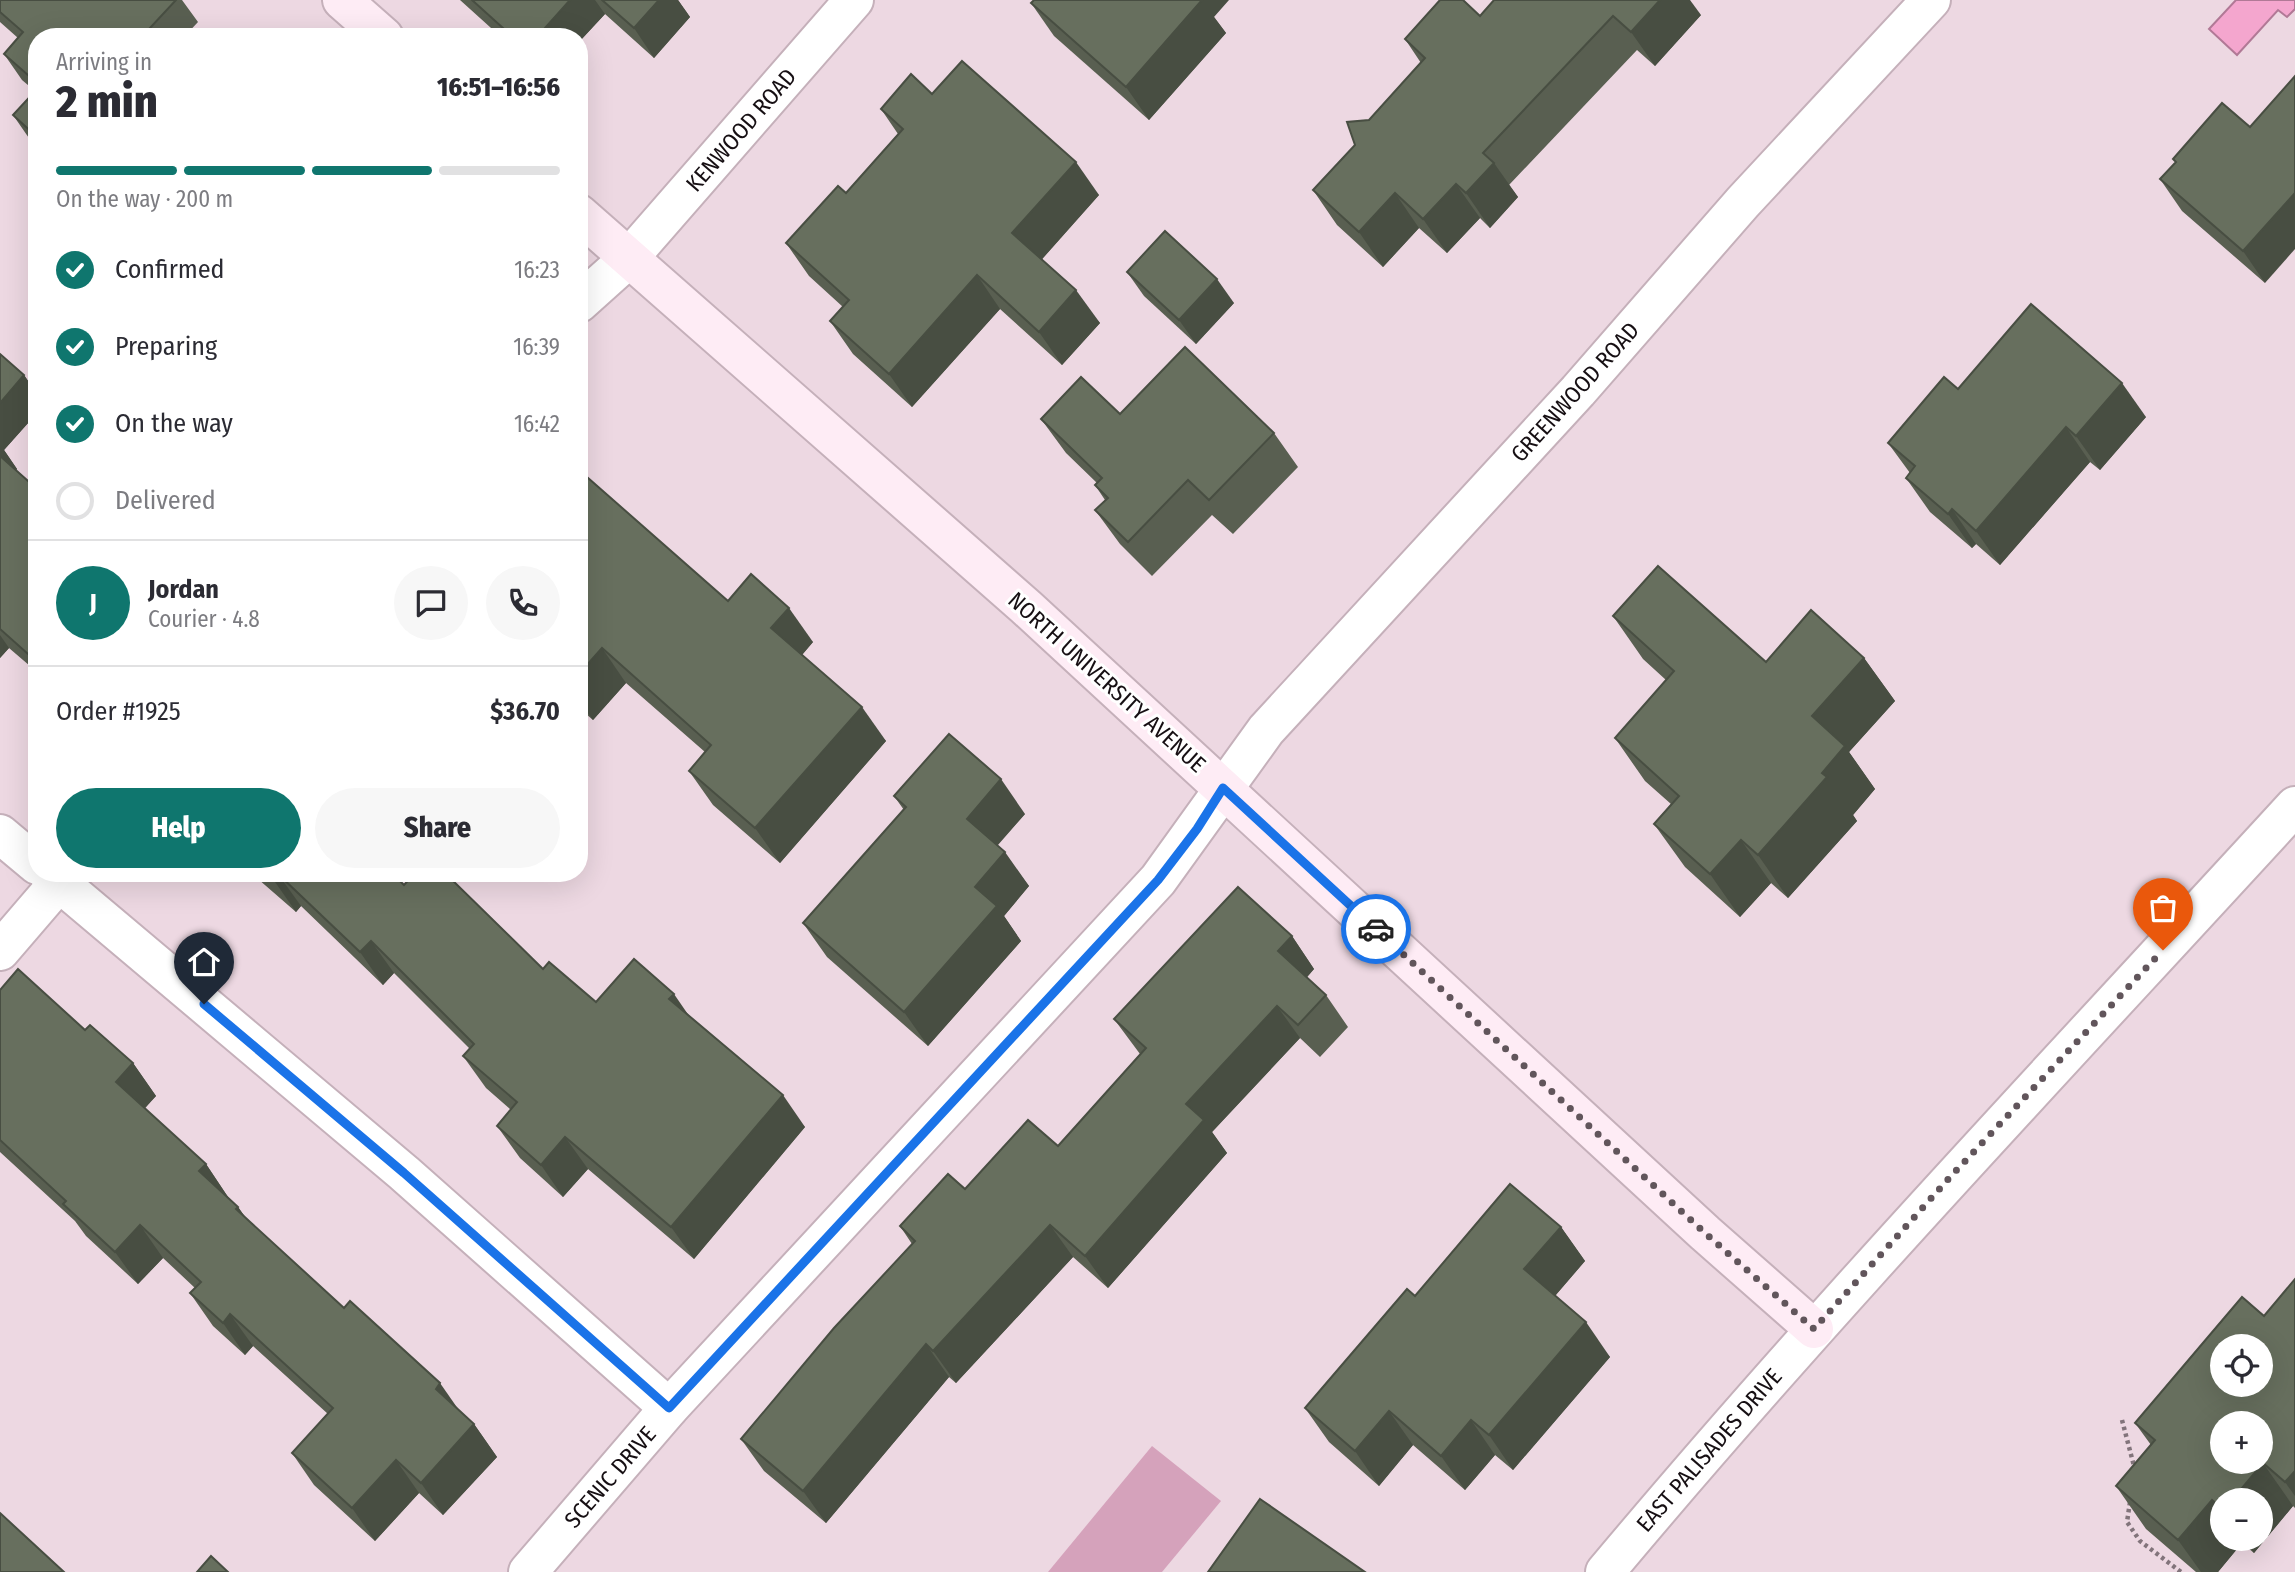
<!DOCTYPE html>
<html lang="en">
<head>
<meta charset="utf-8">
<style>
	:root { --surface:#fff; --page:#f7f7f7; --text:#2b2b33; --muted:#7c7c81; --line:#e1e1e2; --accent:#0f766e }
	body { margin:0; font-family:"Fira Sans Condensed",sans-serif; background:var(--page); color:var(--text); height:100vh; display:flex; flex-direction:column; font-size:26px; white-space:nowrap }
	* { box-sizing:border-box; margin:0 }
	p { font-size:23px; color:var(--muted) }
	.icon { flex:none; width:38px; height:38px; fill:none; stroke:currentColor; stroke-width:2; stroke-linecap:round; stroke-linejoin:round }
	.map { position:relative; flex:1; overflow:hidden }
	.details { position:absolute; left:28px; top:28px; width:560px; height:854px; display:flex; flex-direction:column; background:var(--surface); border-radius:28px; box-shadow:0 7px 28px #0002 }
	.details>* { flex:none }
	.fabs { position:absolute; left:2210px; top:1334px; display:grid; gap:14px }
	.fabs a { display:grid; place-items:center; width:63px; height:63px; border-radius:50%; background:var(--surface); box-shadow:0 7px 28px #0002; font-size:35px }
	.pin { position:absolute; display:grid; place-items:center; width:60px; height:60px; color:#fff; margin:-72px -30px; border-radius:50% 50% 50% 0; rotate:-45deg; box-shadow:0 0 7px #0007 }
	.pin .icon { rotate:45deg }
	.courier { position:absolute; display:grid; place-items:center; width:70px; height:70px; margin:-35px; border:5px solid #1a73e8; border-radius:50%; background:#fff; color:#222; box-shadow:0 2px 9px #0007 }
	.overview em { font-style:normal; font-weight:800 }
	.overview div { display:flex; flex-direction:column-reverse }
	.overview { display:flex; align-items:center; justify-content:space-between; height:119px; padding:0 28px }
	h1 { font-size:46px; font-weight:800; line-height:52px }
	.bar { display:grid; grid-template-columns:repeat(4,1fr); gap:10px 7px; align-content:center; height:84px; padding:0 28px }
	.bar i { height:9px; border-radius:5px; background:var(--line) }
	.bar .active { background:var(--accent) }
	.bar p { grid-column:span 4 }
	.line { display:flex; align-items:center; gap:18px; padding:0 28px; border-top:2px solid var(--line) }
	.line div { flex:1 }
	.round { display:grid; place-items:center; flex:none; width:74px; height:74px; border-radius:37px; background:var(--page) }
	ol { padding:0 28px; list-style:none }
	li { display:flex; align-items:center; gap:21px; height:77px }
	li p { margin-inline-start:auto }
	li .icon { padding:7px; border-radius:50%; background:var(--accent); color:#fff; stroke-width:4 }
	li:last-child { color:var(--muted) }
	li i { width:38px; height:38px; border:4px solid var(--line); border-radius:50% }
	.primary-button { display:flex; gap:14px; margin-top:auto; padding:14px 28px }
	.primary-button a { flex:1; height:80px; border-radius:42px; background:var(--accent); color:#fff; font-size:28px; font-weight:800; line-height:80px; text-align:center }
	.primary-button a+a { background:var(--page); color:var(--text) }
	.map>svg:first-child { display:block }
	.green { fill:#d5a2bb }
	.water { fill:#f4a6ce; stroke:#b17996; stroke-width:2 }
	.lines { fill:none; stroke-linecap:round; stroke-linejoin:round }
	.street-casing { stroke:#c5b0ba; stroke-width:42 }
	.secondary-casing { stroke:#c5b0ba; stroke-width:42 }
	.path { stroke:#82747b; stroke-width:4.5; stroke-dasharray:3.5 3.5; stroke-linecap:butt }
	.street { stroke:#fff; stroke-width:38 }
	.secondary { stroke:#feecf5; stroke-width:38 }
	.wall { fill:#595f51; fill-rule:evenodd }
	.shaded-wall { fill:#484e42 }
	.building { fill:#676f5e; stroke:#484e42; stroke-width:2; fill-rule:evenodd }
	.done { stroke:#61555b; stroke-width:7; stroke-dasharray:0 12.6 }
	.route { stroke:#1a73e8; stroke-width:9 }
	.labels { text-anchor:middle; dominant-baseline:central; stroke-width:6; stroke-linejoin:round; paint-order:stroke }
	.street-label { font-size:23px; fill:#160f13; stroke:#fff }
</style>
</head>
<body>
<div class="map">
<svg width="2295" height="1572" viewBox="0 0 2295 1572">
	<rect width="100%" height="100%" fill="#edd8e2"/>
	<!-- green -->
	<path class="green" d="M1152,1446L1221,1501L1162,1572H1048Z"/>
	<!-- water -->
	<path class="water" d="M2236,0H2295V9L2287,17L2278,10L2237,55L2209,29Z"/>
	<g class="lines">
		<!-- street casing -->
		<g class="street-casing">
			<g id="street">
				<path d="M579,303L628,259L854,0"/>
				<path d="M0,834L37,865"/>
				<path d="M48,873L404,1173L669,1408"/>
				<path d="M0,951L67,873"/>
				<path d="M528,1572L669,1408L1158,880L1266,730L1578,391L1743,202L1931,0"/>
				<path d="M1605,1572C1826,1308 2063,1059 2295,806"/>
			</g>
		</g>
		<!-- secondary casing -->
		<g class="secondary-casing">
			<g id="secondary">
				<path d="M342,0L384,37"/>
				<path d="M579,214L1026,607L1705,1233L1814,1329"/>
			</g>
		</g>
		<!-- path -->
		<g class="path">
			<path d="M2122,1420L2135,1470"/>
			<path d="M2130,1502L2127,1522L2140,1541L2181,1572"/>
		</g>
		<!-- street -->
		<use href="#street" class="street"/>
		<!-- secondary -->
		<use href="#secondary" class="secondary"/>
	</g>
	<!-- wall -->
	<g class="wall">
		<path d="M0,0H182L198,22L184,37H37V146L31,141L13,115L35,91L22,80L4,54L18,38L0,22Z"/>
		<path d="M460,0H678L690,17L654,58L605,14L579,42V37H501Z"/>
		<path d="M1031,3L1214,17L1226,33L1149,120L1054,36Z"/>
		<path d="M1701,15L1655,66L1637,50L1509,185L1518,197L1490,228L1480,218L1447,253L1419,228L1383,267L1337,225L1313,190L1355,145L1369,120L1421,63L1405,39L1480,16Z"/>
		<path d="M932,94L1099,195L1042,259L1100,323L1062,365L1000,309L912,407L853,354L830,321L843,307L809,276L786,243L846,193L898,134L881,109Z"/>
		<path d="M2222,103L2265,283L2182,211L2160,179L2176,162L2173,159Z"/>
		<path d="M1127,272L1234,303L1196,344L1144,296Z"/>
		<path d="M0,354L24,375L37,394V413L4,450L17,469L16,470L37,489V672L9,648L0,658Z"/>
		<path d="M1958,389L2146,417L2100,470L2090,462L2000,565L1976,544L1972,548L1930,512L1906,478L1910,473L1888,443Z"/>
		<path d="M1120,414L1274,433L1298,467L1233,534L1212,515L1152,576L1120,544L1095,510L1105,500L1095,485L1097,483L1066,453L1041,419Z"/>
		<path d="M579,470L728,601L813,642L802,655L886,741L780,863L713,805L689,771L705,752L626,683L593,720L579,708Z"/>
		<path d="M1613,616L1766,662L1864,658L1895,701L1849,752L1875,789L1853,815L1857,821L1788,898L1771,883L1740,917L1685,867L1654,824L1671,804L1645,781L1615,738L1666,680L1643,659Z"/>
		<path d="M894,796L1025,814L997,845L1029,886L1004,916L1021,941L928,1046L827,957L803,923L904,810Z"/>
		<path d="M251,873H392L404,885L596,1002L690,1017L805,1127L694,1259L588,1169L563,1197L520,1158L497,1126L511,1110L486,1088L463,1056L470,1049L394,973L383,985L301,906L296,912Z"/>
		<path d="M1292,936L1314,969L1307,977L1326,995L1348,1027L1320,1057L1300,1038L1212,1132L1227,1153L1108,1288L1073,1257L956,1383L949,1377L826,1523L764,1471L741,1439L912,1244L900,1226L965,1189L1058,1146L1140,1054L1114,1019Z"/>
		<path d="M0,990L85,1030L133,1063L156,1096L144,1108L206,1164L228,1197L238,1207L247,1220L344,1308L474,1424L497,1457L443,1515L419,1493L375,1541L314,1485L292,1453L328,1414L253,1346L245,1355L213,1326L190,1293L195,1288L163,1258L138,1284L86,1236L75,1221L0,1152Z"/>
		<path d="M1561,1227L1585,1261L1555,1296L1610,1357L1513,1470L1495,1455L1465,1490L1413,1445L1379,1486L1329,1442L1305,1408L1415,1296Z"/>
		<path d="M2295,1279V1508L2293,1506L2254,1553L2242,1543L2218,1572H2196L2146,1529L2116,1486L2151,1445L2135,1423L2264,1316ZM2222,1500L2261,1538H2222Z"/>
	</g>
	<!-- shaded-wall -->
	<g class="shaded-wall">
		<path d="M570,0H595L605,14L579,42V37H537Z"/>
		<path d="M659,0H678L690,17L654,58L634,28Z"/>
		<path d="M1197,0H1229L1214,17L1226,33L1149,120L1126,87Z"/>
		<path d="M1660,0H1690L1701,15L1655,66L1631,32Z"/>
		<path d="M1076,162L1099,195L1036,266L1012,233Z"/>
		<path d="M1494,163L1518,197L1490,228L1466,193Z"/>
		<path d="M1456,184L1480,218L1447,253L1423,219Z"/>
		<path d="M1395,193L1419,228L1383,267L1359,232Z"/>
		<path d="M2295,193V249L2265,283L2243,251Z"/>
		<path d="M977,275L1000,309L912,407L889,374Z"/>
		<path d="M1217,279L1234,303L1196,344L1179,320Z"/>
		<path d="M1076,290L1100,323L1062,365L1039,332Z"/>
		<path d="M24,375L37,394V413L4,450L17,469L11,476L0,461V403Z"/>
		<path d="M2122,383L2146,417L2100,470L2076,436Z"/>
		<path d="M2066,427L2090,462L2000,565L1976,531Z"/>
		<path d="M1952,509L1976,544L1972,548L1948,514Z"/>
		<path d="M789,608L813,642L795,663L771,628Z"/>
		<path d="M0,635L9,648L0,658Z"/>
		<path d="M602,648L626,683L593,720L579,701V674Z"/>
		<path d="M1864,658L1895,701L1849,752L1875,789L1853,815L1857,821L1788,898L1758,855L1822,773L1812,716Z"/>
		<path d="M862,707L886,741L780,863L755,828Z"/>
		<path d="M1001,779L1025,814L991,853L967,819Z"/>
		<path d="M1741,840L1771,883L1740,917L1710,874Z"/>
		<path d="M1005,852L1029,886L1004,916L1021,941L928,1046L904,1012L975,887Z"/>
		<path d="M278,874L301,906L296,912L273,879Z"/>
		<path d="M1292,936L1314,969L1301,984L1278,951Z"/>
		<path d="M371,941L394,973L383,985L360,952Z"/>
		<path d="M674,994L696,1026L669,999Z"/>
		<path d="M1277,1006L1300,1038L1212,1132L1227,1153L1108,1288L1085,1256L1186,1104Z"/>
		<path d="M133,1063L156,1096L139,1115L116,1082Z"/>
		<path d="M783,1095L805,1127L694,1259L671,1227Z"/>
		<path d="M565,1137L588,1169L563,1197L541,1165Z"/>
		<path d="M206,1164L228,1197L222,1204L199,1171Z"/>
		<path d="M238,1207L261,1239L236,1209Z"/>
		<path d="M140,1225L163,1258L138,1284L115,1252Z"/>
		<path d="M1050,1225L1073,1257L956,1383L933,1351Z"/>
		<path d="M1561,1227L1585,1261L1548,1304L1524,1269Z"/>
		<path d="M230,1314L253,1346L245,1355L223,1323Z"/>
		<path d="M1586,1322L1610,1357L1513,1470L1489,1435Z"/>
		<path d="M926,1344L949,1377L826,1523L803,1491Z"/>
		<path d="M440,1383L463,1416L436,1389Z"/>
		<path d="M1389,1411L1413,1445L1379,1486L1355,1451Z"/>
		<path d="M1471,1420L1495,1455L1465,1490L1441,1456Z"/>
		<path d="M474,1424L497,1457L443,1515L421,1483Z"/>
		<path d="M396,1460L419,1493L375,1541L352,1508Z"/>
		<path d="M2263,1463L2293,1506L2254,1553L2244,1538H2261V1500H2232Z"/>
		<path d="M2295,1471V1496L2285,1482Z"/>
		<path d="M2212,1500L2222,1515V1538H2239L2242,1543L2218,1572H2201L2178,1540Z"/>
	</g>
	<!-- building -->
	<g class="building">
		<path d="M0,0H176L150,28L160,37H37V83L4,54L23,32L0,12Z"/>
		<path d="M472,0H570L537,37H513Z"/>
		<path d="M602,0H659L634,28Z"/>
		<path d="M1034,0H1202L1126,87L1031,3Z"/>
		<path d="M1440,0H1463L1480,16L1494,0H1660L1631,32L1613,16L1483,153L1494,163L1466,193L1456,184L1423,219L1395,193L1359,232L1313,190L1355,145L1347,122L1369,120L1425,58L1405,39Z"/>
		<path d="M962,61L1076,162L1012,233L1076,290L1039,332L977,275L889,374L830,321L849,300L786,243L838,186L846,193L903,129L881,109L911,74L932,94Z"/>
		<path d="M2295,76V193L2243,251L2160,179L2176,162L2173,159L2222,103L2250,127Z"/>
		<path d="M37,89V137L13,115Z"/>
		<path d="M1165,231L1217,279L1179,320L1127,272Z"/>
		<path d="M2031,304L2122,383L2076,436L2066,427L1976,531L1952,509L1948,514L1906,478L1915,466L1888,443L1944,377L1958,389Z"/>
		<path d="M1185,347L1274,433L1209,500L1188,480L1128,542L1095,510L1108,498L1095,485L1102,478L1041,419L1081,377L1120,414Z"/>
		<path d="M0,354L24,375L0,403Z"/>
		<path d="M0,456L37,489V662L0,629Z"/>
		<path d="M579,470L728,601L751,574L789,608L771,628L862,707L755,828L689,771L711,745L602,648L579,674Z"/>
		<path d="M1658,566L1766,662L1811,610L1864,658L1812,716L1845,746L1822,773L1827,777L1758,855L1741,840L1710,874L1654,824L1679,796L1615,738L1674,671L1613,616Z"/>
		<path d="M949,734L1001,779L967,819L1005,852L975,887L997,906L904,1012L803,923L906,807L894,796Z"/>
		<path d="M266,873H392L404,885L415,873H445L543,969L549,962L596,1002L634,959L674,994L669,999L783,1095L671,1227L565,1137L541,1165L497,1126L517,1102L463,1056L474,1044L371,941L360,952L278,874L273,879Z"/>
		<path d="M1238,887L1292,936L1278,951L1326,995L1298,1025L1277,1006L1186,1104L1204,1120L1085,1256L1050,1225L933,1351L926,1344L803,1491L741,1439L834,1328L915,1241L900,1226L948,1174L965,1189L1028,1120L1058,1146L1146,1048L1114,1019Z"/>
		<path d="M18,969L85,1030L90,1025L133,1063L116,1082L206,1164L199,1171L238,1207L236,1209L344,1308L350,1301L440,1383L436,1389L474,1424L421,1483L396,1460L352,1508L292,1453L333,1408L230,1314L223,1323L190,1293L201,1282L140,1225L115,1252L63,1204L66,1201L0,1140V990Z"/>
		<path d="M1510,1184L1561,1227L1524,1269L1586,1322L1489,1435L1471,1420L1441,1456L1389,1411L1355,1451L1305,1408L1407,1289L1415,1296Z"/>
		<path d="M2295,1279V1471L2285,1482L2263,1463L2232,1500H2222V1509L2212,1500L2178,1540L2116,1486L2155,1440L2135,1423L2242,1297L2264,1316ZM2222,1346H2261V1384H2222ZM2222,1423H2261V1461H2222Z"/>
		<path d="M1260,1499L1365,1572H1208Z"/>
		<path d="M0,1513L64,1572H0Z"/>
		<path d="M211,1556L228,1572H197Z"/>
	</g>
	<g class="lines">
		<!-- done -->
		<path class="done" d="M1376,929L1705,1233L1814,1329L1952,1175L2163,950"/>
		<!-- route -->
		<path class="route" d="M204,1004L404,1173L669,1408L1158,880L1197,829L1223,788L1376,929"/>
	</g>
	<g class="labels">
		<!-- street labels -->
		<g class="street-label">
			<text transform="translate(741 130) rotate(-49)">KENWOOD ROAD</text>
			<text transform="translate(1575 392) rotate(-48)">GREENWOOD ROAD</text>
			<text transform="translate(1107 682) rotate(42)">NORTH UNIVERSITY AVENUE</text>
			<text transform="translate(1709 1450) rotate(-49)">EAST PALISADES DRIVE</text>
			<text transform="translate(610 1477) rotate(-49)">SCENIC DRIVE</text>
		</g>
	</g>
</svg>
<div class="fabs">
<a><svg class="icon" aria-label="locate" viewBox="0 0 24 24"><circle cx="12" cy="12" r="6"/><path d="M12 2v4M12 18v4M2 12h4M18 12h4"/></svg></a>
<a>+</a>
<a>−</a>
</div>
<div class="pin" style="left:2163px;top:950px;background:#ea580c"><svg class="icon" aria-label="bag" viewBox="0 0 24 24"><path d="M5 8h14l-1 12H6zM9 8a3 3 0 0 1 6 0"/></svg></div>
<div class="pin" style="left:204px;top:1004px;background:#1f2937"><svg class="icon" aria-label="home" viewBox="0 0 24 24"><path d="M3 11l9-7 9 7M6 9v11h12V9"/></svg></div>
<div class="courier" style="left:1376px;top:929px"><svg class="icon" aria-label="car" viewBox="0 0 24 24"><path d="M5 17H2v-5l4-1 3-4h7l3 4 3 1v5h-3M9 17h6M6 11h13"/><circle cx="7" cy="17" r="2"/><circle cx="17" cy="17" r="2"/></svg></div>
<section class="details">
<div class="overview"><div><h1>2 min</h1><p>Arriving in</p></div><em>16:51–16:56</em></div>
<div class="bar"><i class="active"></i><i class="active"></i><i class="active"></i><i></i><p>On the way · 200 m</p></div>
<ol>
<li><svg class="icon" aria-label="check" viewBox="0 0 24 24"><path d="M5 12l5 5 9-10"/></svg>Confirmed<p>16:23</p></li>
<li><svg class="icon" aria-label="check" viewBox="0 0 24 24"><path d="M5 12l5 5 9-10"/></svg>Preparing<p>16:39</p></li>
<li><svg class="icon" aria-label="check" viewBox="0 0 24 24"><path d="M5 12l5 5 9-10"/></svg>On the way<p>16:42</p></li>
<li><i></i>Delivered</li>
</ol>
<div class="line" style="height:126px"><b class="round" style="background:var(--accent);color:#fff">J</b><div><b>Jordan</b><p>Courier · 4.8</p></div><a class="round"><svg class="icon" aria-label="chat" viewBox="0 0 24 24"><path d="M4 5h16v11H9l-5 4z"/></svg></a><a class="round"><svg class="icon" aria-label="phone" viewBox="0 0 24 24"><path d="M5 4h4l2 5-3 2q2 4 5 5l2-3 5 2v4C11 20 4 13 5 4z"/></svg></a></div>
<div class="line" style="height:91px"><div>Order #1925</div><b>$36.70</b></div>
<div class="primary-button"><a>Help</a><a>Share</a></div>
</section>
</div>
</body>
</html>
